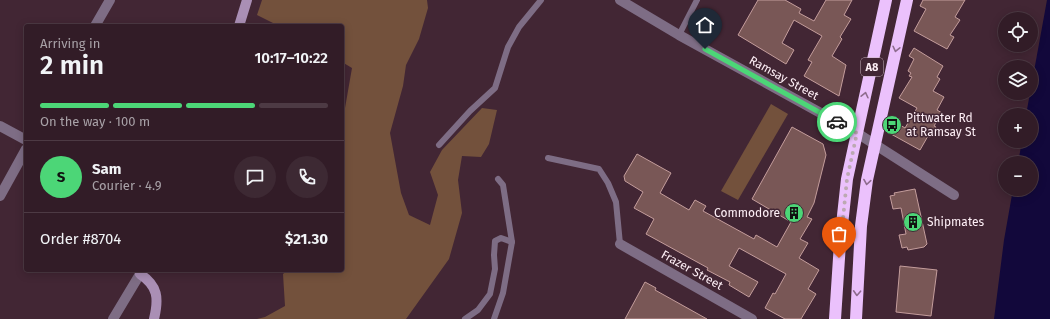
<!DOCTYPE html>
<html lang="en">
<head>
<meta charset="utf-8">
<style>
	:root { --surface:#321c27; --page:#3d2933; --text:#f1f3f6; --muted:#a8a1a7; --line:#4d3a44; --accent:#4cd677 }
	body { margin:0; font-family:"Fira Sans",sans-serif; background:var(--page); color:var(--text); height:100vh; display:flex; flex-direction:column; font-size:15px; white-space:nowrap }
	* { box-sizing:border-box; margin:0 }
	p { font-size:13px; color:var(--muted) }
	.icon { flex:none; width:22px; height:22px; fill:none; stroke:currentColor; stroke-width:2; stroke-linecap:round; stroke-linejoin:round }
	.map { position:relative; flex:1; overflow:hidden }
	.side { position:absolute; left:24px; top:24px; width:320px; height:248px; display:flex; flex-direction:column; background:var(--surface); border-radius:4px; box-shadow:0 2px 10px #0003,0 0 0 1px var(--line) }
	.side>* { flex:none }
	.buttons { position:absolute; left:998px; top:12px; display:grid; gap:8px }
	.buttons a { display:grid; place-items:center; width:40px; height:40px; border-radius:50%; background:var(--surface); box-shadow:0 2px 10px #0003,0 0 0 1px var(--line); font-size:20px }
	.pin { position:absolute; display:grid; place-items:center; width:34px; height:34px; color:#fff; margin:-41px -17px; border-radius:50% 50% 50% 0; rotate:-45deg; box-shadow:0 0 4px #0007 }
	.pin .icon { rotate:45deg }
	.courier { position:absolute; display:grid; place-items:center; width:40px; height:40px; margin:-20px; border:3px solid #4cd677; border-radius:50%; background:#fff; color:#222; box-shadow:0 1px 5px #0007 }
	.summary em { font-style:normal; font-weight:600 }
	.summary div { display:flex; flex-direction:column-reverse }
	.summary { display:flex; align-items:center; justify-content:space-between; height:68px; padding:0 16px }
	h1 { font-size:26px; font-weight:600; line-height:30px }
	.bar { display:grid; grid-template-columns:repeat(4,1fr); gap:6px 4px; align-content:center; height:48px; padding:0 16px }
	.bar i { height:5px; border-radius:3px; background:var(--line) }
	.bar .selected { background:var(--accent) }
	.bar p { grid-column:span 4 }
	.line { display:flex; align-items:center; gap:10px; padding:0 16px; border-top:1px solid var(--line) }
	.line div { flex:1 }
	.round { display:grid; place-items:center; flex:none; width:42px; height:42px; border-radius:21px; background:var(--page) }
	.map>svg:first-child { display:block }
	.green { fill:#73513c }
	.water { fill:#12083b }
	.building { fill:#795756; stroke:#c49d9c }
	.lines { fill:none; stroke-linecap:round; stroke-linejoin:round }
	.lane { stroke:#7e6d85; stroke-width:6 }
	.street { stroke:#7e6d85; stroke-width:10 }
	.secondary { stroke:#aa8fb5; stroke-width:10 }
	.highway { stroke:#ebc1fc; stroke-width:12 }
	.oneway { stroke:#8e6c8e }
	.done { stroke:#bca9b2; stroke-width:4; stroke-dasharray:0 7.2 }
	.route { stroke:#4cd677; stroke-width:5 }
	.labels { text-anchor:middle; dominant-baseline:central; stroke-width:3; stroke-linejoin:round; paint-order:stroke }
	.shield { fill:#422634; stroke:#c6b3bc; stroke-width:1 }
	.shield-label { font-size:11px; font-weight:bold; fill:#feeff6 }
	.street-label { font-size:12px; fill:#feeff6; stroke:#422634 }
	.poi-label { font-size:12px; fill:#feeff6; stroke:#422634; text-anchor:start }
</style>
</head>
<body>
<div class="map">
<svg width="1050" height="319" viewBox="0 0 1050 319">
	<rect width="100%" height="100%" fill="#422634"/>
	<!-- green -->
	<g class="green">
		<path d="M262,0H427L428,8L419,39L406,65L403,86L390,133L401,193L409,215L430,225L438,195L430,172L442,150L482,108L497,110L489,144L481,157L462,156L458,180L462,213L449,259L406,319H257L265,317L285,306L283,274L288,270H342V114L345,108L352,68L342,62V26H279L257,15Z"/>
		<path d="M771,104L788,114L738,200L721,191Z"/>
	</g>
	<!-- water -->
	<path class="water" d="M1047,0H1050V319H994L1004,240L1013,189H1031V163H1018L1022,141H1031V115H1026Z"/>
	<!-- building -->
	<g class="building">
		<path d="M758,0H785L801,9L799,13L814,21L826,0H852L844,15L851,19L840,37L842,39L832,56L846,65L839,96L804,76L812,62L808,60L822,36L794,20L782,43L794,50L786,64L738,35Z"/>
		<path d="M923,0H965L955,17L960,20L950,35L954,37L947,49L914,31L926,9L920,6Z"/>
		<path d="M914,48L943,66L937,77L940,79L933,91L944,97L937,110L942,113L934,126L936,127L930,137L928,136L920,150L891,134L897,123L905,128L917,108L899,98L912,77L909,76L911,73L908,71L914,59L909,56Z"/>
		<path d="M792,127L823,144L826,155L814,203L807,217L812,219L800,239L808,243L799,258L819,270L808,289L816,294L801,319H785L765,308L773,293L775,294L786,274L739,248L729,266L758,282L749,297L729,285L730,282L707,270L708,268L646,234L654,219L634,208L643,192L625,181L624,176L637,154L671,173L660,193L689,210L695,200L706,206L703,211L754,239L756,235L777,247L791,222L752,199Z"/>
		<path d="M915,189L927,244L924,247L908,250L907,247L902,248L899,235L906,234L901,208L893,209L890,196L895,195L894,193Z"/>
		<path d="M900,266L937,270L931,316L896,312Z"/>
		<path d="M645,282L656,288L655,290L707,319H625Z"/>
	</g>
	<g class="lines">
		<!-- lane -->
		<g class="lane">
			<path d="M679,35L697,0"/>
			<path d="M439,145L470,111L495,88L508,47L519,27L541,0"/>
			<path d="M548,158L599,169L608,183L616,202L620,244"/>
			<path d="M465,319L478,310L490,294L495,269L494,255L495,241L501,238L512,242"/>
			<path d="M494,319L503,293L512,242L503,185L498,179"/>
		</g>
		<!-- street -->
		<g class="street">
			<path d="M620,0L679,35L857,133L954,195"/>
			<path d="M95,26L110,0"/>
			<path d="M0,126L26,140"/>
			<path d="M0,196L26,149"/>
			<path d="M620,244L752,319"/>
			<path d="M113,319L140,274"/>
		</g>
		<!-- secondary -->
		<g class="secondary">
			<path d="M239,26L247,0"/>
			<path d="M142,270L140,274C158,286 159,298 154,319"/>
		</g>
		<!-- highway -->
		<g class="highway">
			<path d="M835,319L840,243L847,179L886,0"/>
			<path d="M856,319L861,226L867,180L907,0"/>
		</g>
	</g>
	<!-- one-way arrows -->
	<defs><path id="oneway-chevron" d="M-2-3.5L2.5 0L-2 3.5" fill="none" stroke-width="1.6" stroke-linecap="round" stroke-linejoin="round"/></defs>
	<g class="oneway">
		<use href="#oneway-chevron" transform="translate(896 49) rotate(103)"/>
		<use href="#oneway-chevron" transform="translate(865 95) rotate(-77)"/>
		<use href="#oneway-chevron" transform="translate(867 182) rotate(99)"/>
		<use href="#oneway-chevron" transform="translate(857 293) rotate(93)"/>
	</g>
	<g class="lines">
		<!-- done -->
		<path class="done" d="M837,122L857,133L847,179L839,258"/>
		<!-- route -->
		<path class="route" d="M705,49L837,122"/>
	</g>
	<!-- icons -->
	<defs>
		<g id="bus-disc" transform="scale(1)"><circle r="9.5" fill="#4cd677" stroke="#422634"/><path d="M-5-6H5V4H4V6H2V4H-2V6H-4V4H-5ZM-3.5-4V0h7V-4ZM-3.5 1.2v1.5H-2V1.2ZM2 1.2v1.5H3.5V1.2Z" fill="#111"/></g>
		<g id="building-disc" transform="scale(1)"><circle r="9.5" fill="#4cd677" stroke="#422634"/><path d="M-4-6H4V6H1V3H-1V6H-4ZM-2.5-4.3h1.7v1.8h-1.7ZM.8-4.3h1.7v1.8H.8ZM-2.5-1h1.7V.8h-1.7ZM.8-1h1.7V.8H.8Z" fill="#111"/></g>
	</defs>
	<g fill-rule="evenodd">
		<use href="#bus-disc" x="892" y="125"/>
		<use href="#building-disc" x="794" y="213"/>
		<use href="#building-disc" x="913" y="222"/>
	</g>
	<g class="labels">
		<!-- shield labels -->
		<rect class="shield" x="861" y="58" width="22" height="18" rx="3"/>
		<g class="shield-label">
			<text x="872" y="67">A8</text>
		</g>
		<!-- street labels -->
		<g class="street-label">
			<text transform="translate(784 78) rotate(29)">Ramsay Street</text>
			<text transform="translate(692 270) rotate(29)">Frazer Street</text>
		</g>
		<!-- poi labels -->
		<g class="poi-label">
			<text x="906" y="118">Pittwater Rd<tspan x="906" dy="14">at Ramsay St</tspan></text>
			<text x="780" y="213" text-anchor="end">Commodore</text>
			<text x="927" y="222">Shipmates</text>
		</g>
	</g>
</svg>
<div class="buttons">
<a><svg class="icon" aria-label="locate" viewBox="0 0 24 24"><circle cx="12" cy="12" r="6"/><path d="M12 2v4M12 18v4M2 12h4M18 12h4"/></svg></a>
<a><svg class="icon" aria-label="layers" viewBox="0 0 24 24"><path d="M12 4l9 5-9 5-9-5zM3 14l9 5 9-5"/></svg></a>
<a>+</a>
<a>−</a>
</div>
<div class="pin" style="left:839px;top:258px;background:#ea580c"><svg class="icon" aria-label="bag" viewBox="0 0 24 24"><path d="M5 8h14l-1 12H6zM9 8a3 3 0 0 1 6 0"/></svg></div>
<div class="pin" style="left:705px;top:49px;background:#1f2937"><svg class="icon" aria-label="home" viewBox="0 0 24 24"><path d="M3 11l9-7 9 7M6 9v11h12V9"/></svg></div>
<div class="courier" style="left:837px;top:122px"><svg class="icon" aria-label="car" viewBox="0 0 24 24"><path d="M5 17H2v-5l4-1 3-4h7l3 4 3 1v5h-3M9 17h6M6 11h13"/><circle cx="7" cy="17" r="2"/><circle cx="17" cy="17" r="2"/></svg></div>
<section class="side">
<div class="summary"><div><h1>2 min</h1><p>Arriving in</p></div><em>10:17–10:22</em></div>
<div class="bar"><i class="selected"></i><i class="selected"></i><i class="selected"></i><i></i><p>On the way · 100 m</p></div>
<div class="line" style="height:72px"><b class="round" style="background:var(--accent);color:#111">S</b><div><b>Sam</b><p>Courier · 4.9</p></div><a class="round"><svg class="icon" aria-label="chat" viewBox="0 0 24 24"><path d="M4 5h16v11H9l-5 4z"/></svg></a><a class="round"><svg class="icon" aria-label="phone" viewBox="0 0 24 24"><path d="M5 4h4l2 5-3 2q2 4 5 5l2-3 5 2v4C11 20 4 13 5 4z"/></svg></a></div>
<div class="line" style="height:52px"><div>Order #8704</div><b>$21.30</b></div>
</section>
</div>
</body>
</html>
